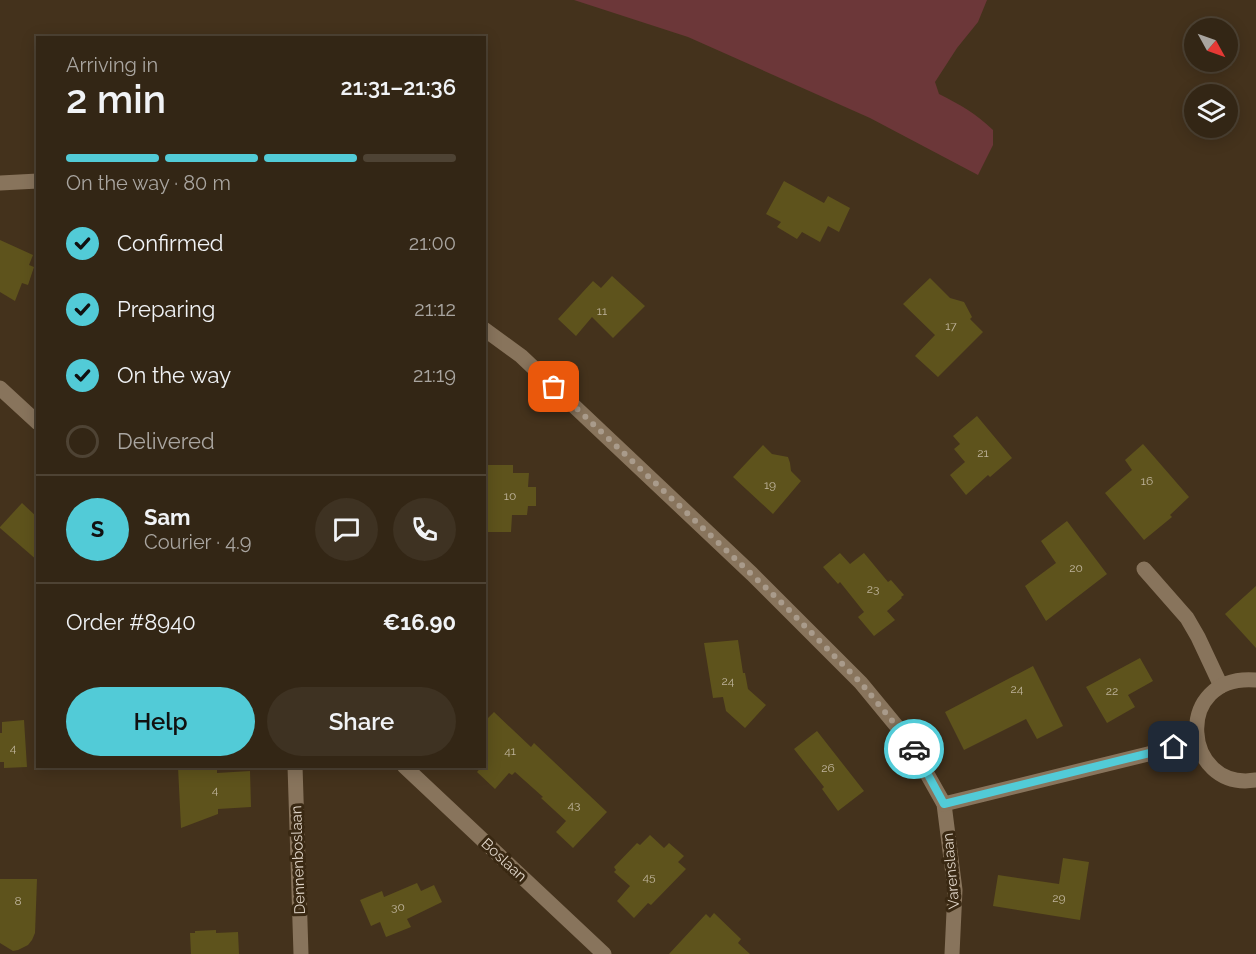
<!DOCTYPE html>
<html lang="en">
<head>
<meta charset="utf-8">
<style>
	:root { --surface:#332615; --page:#3e3222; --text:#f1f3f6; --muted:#a9a5a0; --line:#4e4334; --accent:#52cbd7 }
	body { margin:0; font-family:Raleway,sans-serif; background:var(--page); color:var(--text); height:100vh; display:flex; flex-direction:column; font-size:22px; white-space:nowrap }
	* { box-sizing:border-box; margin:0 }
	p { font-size:20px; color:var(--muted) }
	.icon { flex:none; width:33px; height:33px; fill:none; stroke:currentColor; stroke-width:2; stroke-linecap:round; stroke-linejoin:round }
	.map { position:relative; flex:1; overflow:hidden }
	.side { position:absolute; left:36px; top:36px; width:450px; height:732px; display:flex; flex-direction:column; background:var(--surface); border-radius:0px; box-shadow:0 3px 15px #0003,0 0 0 2px var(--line) }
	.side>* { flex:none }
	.needle { width:39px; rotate:130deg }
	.buttons { position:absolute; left:1184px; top:18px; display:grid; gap:12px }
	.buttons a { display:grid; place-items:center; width:54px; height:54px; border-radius:50%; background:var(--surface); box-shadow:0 3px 15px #0003,0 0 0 2px var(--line); font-size:30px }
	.pin { position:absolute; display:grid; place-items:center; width:51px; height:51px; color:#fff; margin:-26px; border-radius:12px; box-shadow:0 3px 9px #0006 }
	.courier { position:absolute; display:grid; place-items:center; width:60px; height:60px; margin:-30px; border:4px solid #52cbd7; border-radius:50%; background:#fff; color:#222; box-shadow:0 2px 8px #0007 }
	.overview em { font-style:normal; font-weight:600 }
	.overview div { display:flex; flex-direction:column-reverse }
	.overview { display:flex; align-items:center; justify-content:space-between; height:102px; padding:0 30px }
	h1 { font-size:39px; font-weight:600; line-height:45px }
	.bar { display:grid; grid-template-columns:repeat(4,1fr); gap:9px 6px; align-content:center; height:72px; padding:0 30px }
	.bar i { height:8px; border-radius:4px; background:var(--line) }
	.bar .current { background:var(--accent) }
	.bar p { grid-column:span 4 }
	.line { display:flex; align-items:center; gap:15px; padding:0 30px; border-top:2px solid var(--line) }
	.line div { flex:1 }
	.round { display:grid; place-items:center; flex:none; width:63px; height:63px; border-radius:32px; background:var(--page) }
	ol { padding:0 30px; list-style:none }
	li { display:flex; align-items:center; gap:18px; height:66px }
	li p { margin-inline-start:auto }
	li .icon { padding:6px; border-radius:50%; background:var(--accent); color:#111; stroke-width:4 }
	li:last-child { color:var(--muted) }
	li i { width:33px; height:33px; border:3px solid var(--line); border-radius:50% }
	.cta { display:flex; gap:12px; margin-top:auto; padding:12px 30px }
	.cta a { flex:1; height:69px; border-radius:36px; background:var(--accent); color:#111; font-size:24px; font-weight:600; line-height:69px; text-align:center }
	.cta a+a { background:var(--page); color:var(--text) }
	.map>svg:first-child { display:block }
	.green { fill:#6c3739 }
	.building { fill:#5e531c }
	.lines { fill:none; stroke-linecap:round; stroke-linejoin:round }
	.minor { stroke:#88745c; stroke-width:15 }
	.done { stroke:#a99b8b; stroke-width:6; stroke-dasharray:0 10.8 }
	.route { stroke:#52cbd7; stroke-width:8 }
	.labels { text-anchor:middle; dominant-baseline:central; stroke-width:6; stroke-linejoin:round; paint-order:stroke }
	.number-label { font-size:12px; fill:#bfb49c }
	.street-label { font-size:15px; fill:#dfd4c7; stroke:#392812 }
</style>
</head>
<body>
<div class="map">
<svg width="1256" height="954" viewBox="0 0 1256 954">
	<rect width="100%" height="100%" fill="#44321c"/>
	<!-- green -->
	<path class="green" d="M574,0H987L978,22L957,48L935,82L939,94C961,105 975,113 993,130V145L978,175L870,118L688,37Z"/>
	<!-- building -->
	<g class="building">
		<path d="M784,181L824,203L828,196L850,208L839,232L828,226L820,242L802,232L797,239L777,227L781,222L766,214Z"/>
		<path d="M0,240L33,255L29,265L34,267L28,285L22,283L15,301L0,292Z"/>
		<path d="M612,276L645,306L613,338L592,317L576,336L558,319L593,281L601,288Z"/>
		<path d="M930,278L950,298L964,302L972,317L970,319L983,332L938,377L915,356L935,335L903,304Z"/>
		<path d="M977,416L1012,458L990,477L988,475L966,495L950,475L965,462L954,449L960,444L953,436Z"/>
		<path d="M1143,444L1189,497L1170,515L1172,517L1144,540L1105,493L1132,470L1125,460Z"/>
		<path d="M763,445L772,454L788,457L790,463L791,471L801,481L773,514L733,477Z"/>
		<path d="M487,465H513V473H529L528,487H536V506H528L527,515H512L511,532H486L484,473H487Z"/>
		<path d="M22,503L38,518V561L0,528V527Z"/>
		<path d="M1067,521L1107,574L1046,621L1025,586L1056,563L1041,541Z"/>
		<path d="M840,553L850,564L864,553L888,582L891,580L904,595L901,597L902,598L887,611L895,620L874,636L858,617L864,612L840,582L838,584L823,567Z"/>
		<path d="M1256,586V648L1225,614Z"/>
		<path d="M738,640L743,673H745L748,689L766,705L745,728L726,711L723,697L713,698L704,643Z"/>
		<path d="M1140,658L1153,681L1128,695L1135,707L1107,723L1086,687Z"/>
		<path d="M1033,666L1063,726L1037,739L1026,719L964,750L945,712Z"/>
		<path d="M494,712L531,747L534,743L607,812L573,848L556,832L566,821L541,798L543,797L515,772L512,775L509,773L495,789L477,772L482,766H484V722Z"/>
		<path d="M24,720L27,767L4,768V762H0V733H2V722Z"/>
		<path d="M817,731L864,791L838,811L822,789L824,787L794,749Z"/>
		<path d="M217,766V773L250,771L251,807L218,809V814L181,828L178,767Z"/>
		<path d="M650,835L664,848L669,843L684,856L678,862L686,869L651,905L648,903L634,918L617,901L630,886L614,872L616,870L614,867L637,843L640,845Z"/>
		<path d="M1063,858L1089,862L1080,920L993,906L998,875L1059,884Z"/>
		<path d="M0,879H37L35,933L32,940L28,945L18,950L13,951L0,943Z"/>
		<path d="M417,883L421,891L434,885L442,902L407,919L411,927L386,937L380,922L371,926L360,900L382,891L384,897Z"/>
		<path d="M714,913L741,939L738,943L750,954H669L706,914L710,918Z"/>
		<path d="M216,930V933L238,932L239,954H191L190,933H195V931Z"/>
	</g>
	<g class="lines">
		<!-- minor -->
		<g class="minor">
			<path d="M0,183L38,181"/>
			<path d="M484,329L521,356L752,574L861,683L908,740L944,804L955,890L952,954"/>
			<path d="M0,388L38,423"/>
			<path d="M1144,569L1187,618L1198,637L1221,686"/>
			<path d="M1256,680C1172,673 1182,792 1256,780"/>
			<path d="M295,766L301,954"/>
			<path d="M404,766L604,954"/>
			<path d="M944,804L1197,742"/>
		</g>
	</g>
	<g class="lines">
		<!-- done -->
		<path class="done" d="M554,387L784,605L861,683L908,740L914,749"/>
		<!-- route -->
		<path class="route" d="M914,749L944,804L1174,747"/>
	</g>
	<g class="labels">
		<!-- number labels -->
		<g class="number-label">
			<text x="602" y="311">11</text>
			<text x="951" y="326">17</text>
			<text x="983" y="453">21</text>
			<text x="1147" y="481">16</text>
			<text x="770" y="485">19</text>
			<text x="510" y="496">10</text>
			<text x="1076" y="568">20</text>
			<text x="873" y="589">23</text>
			<text x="728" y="681">24</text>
			<text x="1017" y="689">24</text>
			<text x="1112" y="691">22</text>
			<text x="13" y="748">4</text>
			<text x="510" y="751">41</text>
			<text x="828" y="768">26</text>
			<text x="215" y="790">4</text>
			<text x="574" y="805">43</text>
			<text x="649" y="877">45</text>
			<text x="1059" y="898">29</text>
			<text x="18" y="901">8</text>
			<text x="398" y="907">30</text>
		</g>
		<!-- street labels -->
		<g class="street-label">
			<text transform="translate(298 860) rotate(-92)">Dennenboslaan</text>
			<text transform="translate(504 860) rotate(43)">Boslaan</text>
			<text transform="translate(951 871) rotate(-95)">Varenslaan</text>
		</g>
	</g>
</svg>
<div class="buttons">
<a><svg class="needle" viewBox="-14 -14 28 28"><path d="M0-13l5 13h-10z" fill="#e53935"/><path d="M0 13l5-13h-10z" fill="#a9a5a0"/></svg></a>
<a><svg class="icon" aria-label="layers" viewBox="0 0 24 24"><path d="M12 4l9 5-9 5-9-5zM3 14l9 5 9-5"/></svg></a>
</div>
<div class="pin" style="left:554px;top:387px;background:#ea580c"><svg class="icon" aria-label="bag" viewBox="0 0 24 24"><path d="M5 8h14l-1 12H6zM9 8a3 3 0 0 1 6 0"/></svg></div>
<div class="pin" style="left:1174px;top:747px;background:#1f2937"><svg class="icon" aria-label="home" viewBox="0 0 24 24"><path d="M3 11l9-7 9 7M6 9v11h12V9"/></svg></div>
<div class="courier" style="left:914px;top:749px"><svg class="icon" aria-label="car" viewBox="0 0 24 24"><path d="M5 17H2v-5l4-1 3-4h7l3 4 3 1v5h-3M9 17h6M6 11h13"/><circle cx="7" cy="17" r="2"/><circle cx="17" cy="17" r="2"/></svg></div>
<section class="side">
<div class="overview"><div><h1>2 min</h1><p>Arriving in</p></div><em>21:31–21:36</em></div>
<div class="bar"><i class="current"></i><i class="current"></i><i class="current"></i><i></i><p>On the way · 80 m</p></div>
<ol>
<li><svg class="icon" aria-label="check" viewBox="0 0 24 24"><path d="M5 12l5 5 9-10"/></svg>Confirmed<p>21:00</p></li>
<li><svg class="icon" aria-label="check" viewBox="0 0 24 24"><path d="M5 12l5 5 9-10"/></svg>Preparing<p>21:12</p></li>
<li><svg class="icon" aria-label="check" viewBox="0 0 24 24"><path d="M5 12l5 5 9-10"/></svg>On the way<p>21:19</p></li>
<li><i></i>Delivered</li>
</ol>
<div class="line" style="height:108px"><b class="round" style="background:var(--accent);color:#111">S</b><div><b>Sam</b><p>Courier · 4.9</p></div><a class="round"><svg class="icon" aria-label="chat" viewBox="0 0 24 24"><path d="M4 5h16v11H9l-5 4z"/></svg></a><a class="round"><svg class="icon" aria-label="phone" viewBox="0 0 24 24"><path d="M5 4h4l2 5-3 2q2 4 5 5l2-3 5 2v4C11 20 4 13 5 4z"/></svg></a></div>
<div class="line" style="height:78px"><div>Order #8940</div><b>€16.90</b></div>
<div class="cta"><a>Help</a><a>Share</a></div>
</section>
</div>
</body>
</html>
